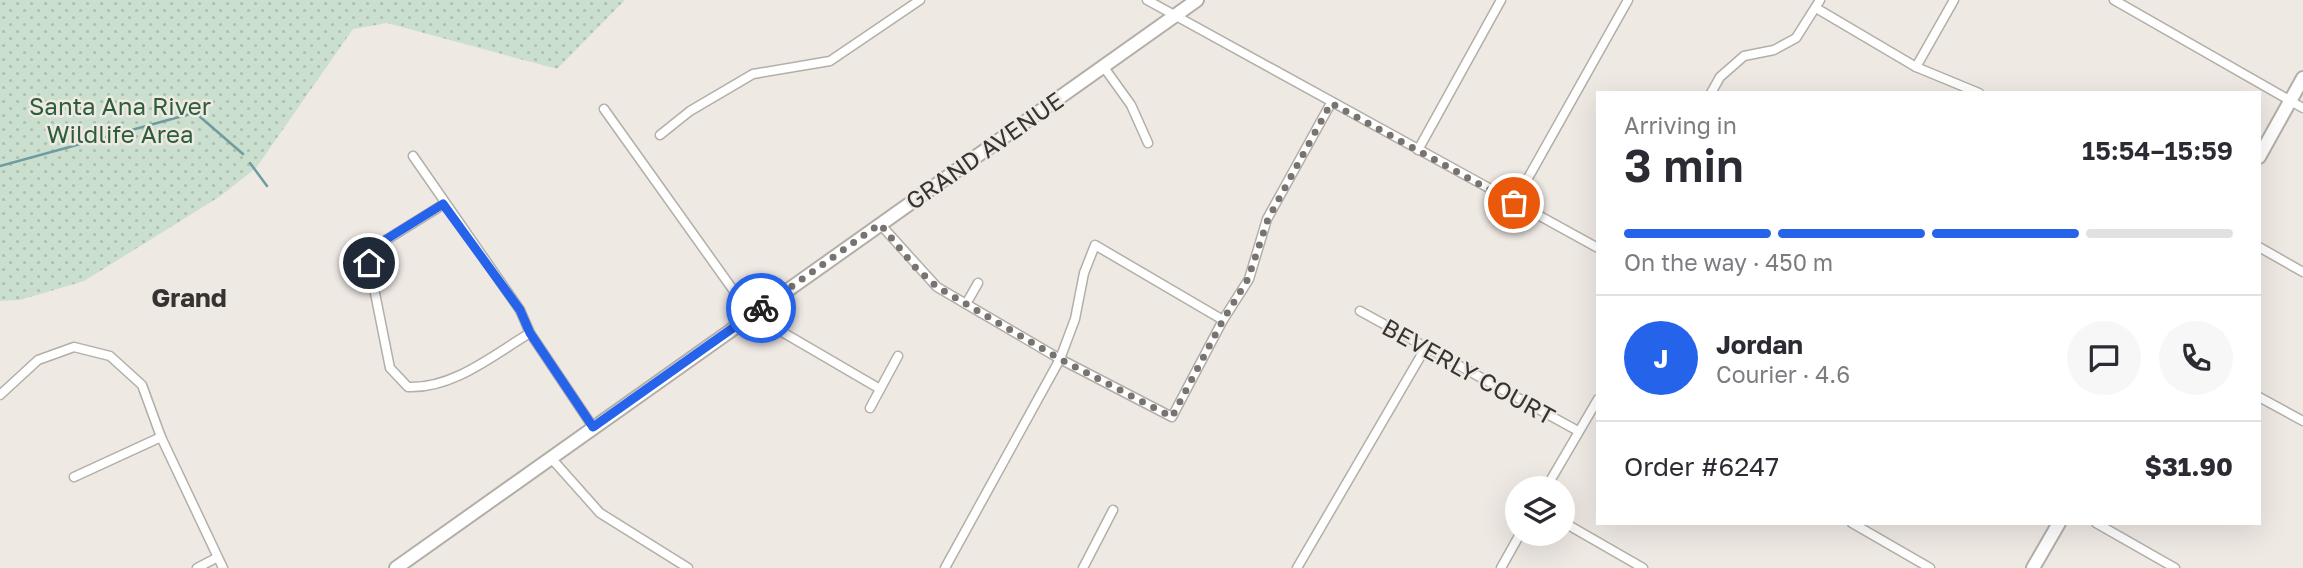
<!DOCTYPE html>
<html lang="en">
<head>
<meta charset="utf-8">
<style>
	:root { --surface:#fff; --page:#f7f7f7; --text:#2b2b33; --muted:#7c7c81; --line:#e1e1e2; --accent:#2563eb }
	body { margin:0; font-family:"Golos Text",sans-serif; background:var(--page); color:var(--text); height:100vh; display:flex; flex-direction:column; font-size:26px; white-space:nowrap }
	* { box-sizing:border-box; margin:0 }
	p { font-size:23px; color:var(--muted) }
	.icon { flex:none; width:38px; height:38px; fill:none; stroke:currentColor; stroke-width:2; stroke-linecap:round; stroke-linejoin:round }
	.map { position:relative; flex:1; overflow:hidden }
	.details { position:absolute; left:1596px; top:91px; width:665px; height:434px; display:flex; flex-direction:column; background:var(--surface); border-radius:0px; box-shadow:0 7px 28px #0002 }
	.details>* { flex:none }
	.buttons { position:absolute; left:1505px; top:476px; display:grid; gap:14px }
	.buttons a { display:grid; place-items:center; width:70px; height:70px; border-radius:50%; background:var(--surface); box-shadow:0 7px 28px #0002; font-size:35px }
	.pin { position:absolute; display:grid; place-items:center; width:60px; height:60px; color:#fff; margin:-30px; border:4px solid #fff; border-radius:50%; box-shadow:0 2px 7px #0007 }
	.courier { position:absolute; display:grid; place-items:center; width:70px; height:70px; margin:-35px; border:5px solid #2563eb; border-radius:50%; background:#fff; color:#222; box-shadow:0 2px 9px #0007 }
	.overview em { font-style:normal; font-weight:600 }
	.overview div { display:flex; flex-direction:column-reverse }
	.overview { display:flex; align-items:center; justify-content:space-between; height:119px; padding:0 28px }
	h1 { font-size:46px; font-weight:600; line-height:52px }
	.bar { display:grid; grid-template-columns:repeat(4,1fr); gap:10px 7px; align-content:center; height:84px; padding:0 28px }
	.bar i { height:9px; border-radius:5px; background:var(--line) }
	.bar .on { background:var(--accent) }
	.bar p { grid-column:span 4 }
	.line { display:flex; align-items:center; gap:18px; padding:0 28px; border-top:2px solid var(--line) }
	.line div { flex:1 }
	.round { display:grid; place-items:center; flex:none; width:74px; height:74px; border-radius:37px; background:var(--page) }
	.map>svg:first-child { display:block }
	.park { fill:url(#park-dots) }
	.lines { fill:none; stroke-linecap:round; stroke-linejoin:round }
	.stream { stroke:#6e9ca1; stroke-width:2.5 }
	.street-casing { stroke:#b3aea8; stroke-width:11 }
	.secondary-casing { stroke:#b3aea8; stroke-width:16 }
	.street { stroke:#fff; stroke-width:8 }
	.secondary { stroke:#fff; stroke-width:12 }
	.done { stroke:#777370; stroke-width:7; stroke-dasharray:0 12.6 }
	.route { stroke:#2563eb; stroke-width:9 }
	.labels { text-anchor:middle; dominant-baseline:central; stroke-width:5; stroke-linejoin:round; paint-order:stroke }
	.park-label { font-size:24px; fill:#2b5e3b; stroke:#efe9e4 }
	.street-label { font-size:24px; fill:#363432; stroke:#efe9e4 }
	.neighbourhood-label { font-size:26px; font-weight:bold; fill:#363432; stroke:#efe9e4 }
</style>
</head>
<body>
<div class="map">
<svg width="2303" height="568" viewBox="0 0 2303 568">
	<defs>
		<pattern id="park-dots" width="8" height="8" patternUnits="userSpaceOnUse" patternTransform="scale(1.75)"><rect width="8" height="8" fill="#cadfce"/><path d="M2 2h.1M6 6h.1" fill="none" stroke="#aec0b1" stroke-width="1.8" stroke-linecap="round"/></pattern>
	</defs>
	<rect width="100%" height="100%" fill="#efe9e4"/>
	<!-- park -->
	<path class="park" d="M0,0H625L557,69L387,23L353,29L256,168L219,197L84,281L20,300L0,301Z"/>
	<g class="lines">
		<!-- stream -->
		<g class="stream">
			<path d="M250,163L267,186"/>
			<path d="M0,166L190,114L198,115L243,154"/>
		</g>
		<!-- street casing -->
		<g class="street-casing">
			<g id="street">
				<path d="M1147,0L1598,248"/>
				<path d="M2114,0L2303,108"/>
				<path d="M1816,8L1916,67L1979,93"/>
				<path d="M1103,66L1131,105L1148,143"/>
				<path d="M1916,67L1954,0"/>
				<path d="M1711,93L1720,77L1744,56L1774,50L1796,38L1820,0"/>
				<path d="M604,109L751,315"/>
				<path d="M660,135L690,111L753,74L830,61L920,0"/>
				<path d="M1418,150L1501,0"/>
				<path d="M413,156L520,310L530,333L593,427"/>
				<path d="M1514,203L1628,0"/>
				<path d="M444,204L378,245L369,263L390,368L408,387C453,389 493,355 530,333"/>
				<path d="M880,224L937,287L1060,359L1172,417L1223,320L1249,279L1267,219L1331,103"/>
				<path d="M2259,247L2303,272"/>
				<path d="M966,304L978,283"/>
				<path d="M758,310L784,333L880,389"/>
				<path d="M1360,311L1578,431"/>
				<path d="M0,395L38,360L74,347L110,356L142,385L161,437L223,568"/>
				<path d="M2259,397L2303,421"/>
				<path d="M870,408L898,356"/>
				<path d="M551,458L600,513L688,568"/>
				<path d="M74,477L161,437"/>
				<path d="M1546,488L1598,399"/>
				<path d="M1563,522L1643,568"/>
				<path d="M1852,523L1930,568"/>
				<path d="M2096,523L2175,568"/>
				<path d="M197,568L216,558"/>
				<path d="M945,568L1060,359L1075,319L1084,273L1095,245L1223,320"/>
				<path d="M1083,568L1113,510"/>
				<path d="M1297,568L1426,347"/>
				<path d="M1501,568L1520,534"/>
			</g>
		</g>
		<!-- secondary casing -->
		<g class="secondary-casing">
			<g id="secondary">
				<path d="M2259,157L2303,78"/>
				<path d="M396,568L1197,0"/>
				<path d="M2033,568L2059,523"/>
			</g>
		</g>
		<!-- street -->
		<use href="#street" class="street"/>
		<!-- secondary -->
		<use href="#secondary" class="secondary"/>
	</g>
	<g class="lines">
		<!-- done -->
		<path class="done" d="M761,308L880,224L915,267L937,287L1060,359L1172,417L1223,320L1248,279L1268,219L1331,103L1514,203"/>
		<!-- route -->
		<path class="route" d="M369,263L377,245L443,204L520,310L530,333L593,427L761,308"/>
	</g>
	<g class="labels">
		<!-- park labels -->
		<g class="park-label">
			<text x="120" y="105">Santa Ana River<tspan x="120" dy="28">Wildlife Area</tspan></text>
		</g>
		<!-- street labels -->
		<g class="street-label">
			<text transform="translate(984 150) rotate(-35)">GRAND AVENUE</text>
			<text transform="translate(1469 371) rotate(29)">BEVERLY COURT</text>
		</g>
		<!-- neighbourhood labels -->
		<g class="neighbourhood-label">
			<text x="189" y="297">Grand</text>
		</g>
	</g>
</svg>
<div class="buttons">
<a><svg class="icon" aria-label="layers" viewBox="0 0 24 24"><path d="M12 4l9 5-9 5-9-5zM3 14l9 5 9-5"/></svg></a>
</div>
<div class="pin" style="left:1514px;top:203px;background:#ea580c"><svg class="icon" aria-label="bag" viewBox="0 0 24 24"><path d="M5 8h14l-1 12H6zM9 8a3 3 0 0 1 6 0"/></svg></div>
<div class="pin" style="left:369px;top:263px;background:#1f2937"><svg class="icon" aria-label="home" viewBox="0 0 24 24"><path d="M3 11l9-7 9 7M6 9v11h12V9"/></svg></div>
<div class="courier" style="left:761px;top:308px"><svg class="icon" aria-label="bike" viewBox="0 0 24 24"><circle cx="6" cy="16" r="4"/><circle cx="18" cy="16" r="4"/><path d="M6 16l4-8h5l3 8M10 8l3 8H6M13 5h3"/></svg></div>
<section class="details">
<div class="overview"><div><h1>3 min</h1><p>Arriving in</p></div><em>15:54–15:59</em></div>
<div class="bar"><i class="on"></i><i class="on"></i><i class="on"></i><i></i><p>On the way · 450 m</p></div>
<div class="line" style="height:126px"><b class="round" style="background:var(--accent);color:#fff">J</b><div><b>Jordan</b><p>Courier · 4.6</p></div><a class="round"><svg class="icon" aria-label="chat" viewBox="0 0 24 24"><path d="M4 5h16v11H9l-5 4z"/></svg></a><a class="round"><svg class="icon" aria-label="phone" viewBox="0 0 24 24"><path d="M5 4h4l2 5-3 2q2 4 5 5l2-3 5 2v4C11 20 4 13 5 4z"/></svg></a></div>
<div class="line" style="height:91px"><div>Order #6247</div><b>$31.90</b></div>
</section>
</div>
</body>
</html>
